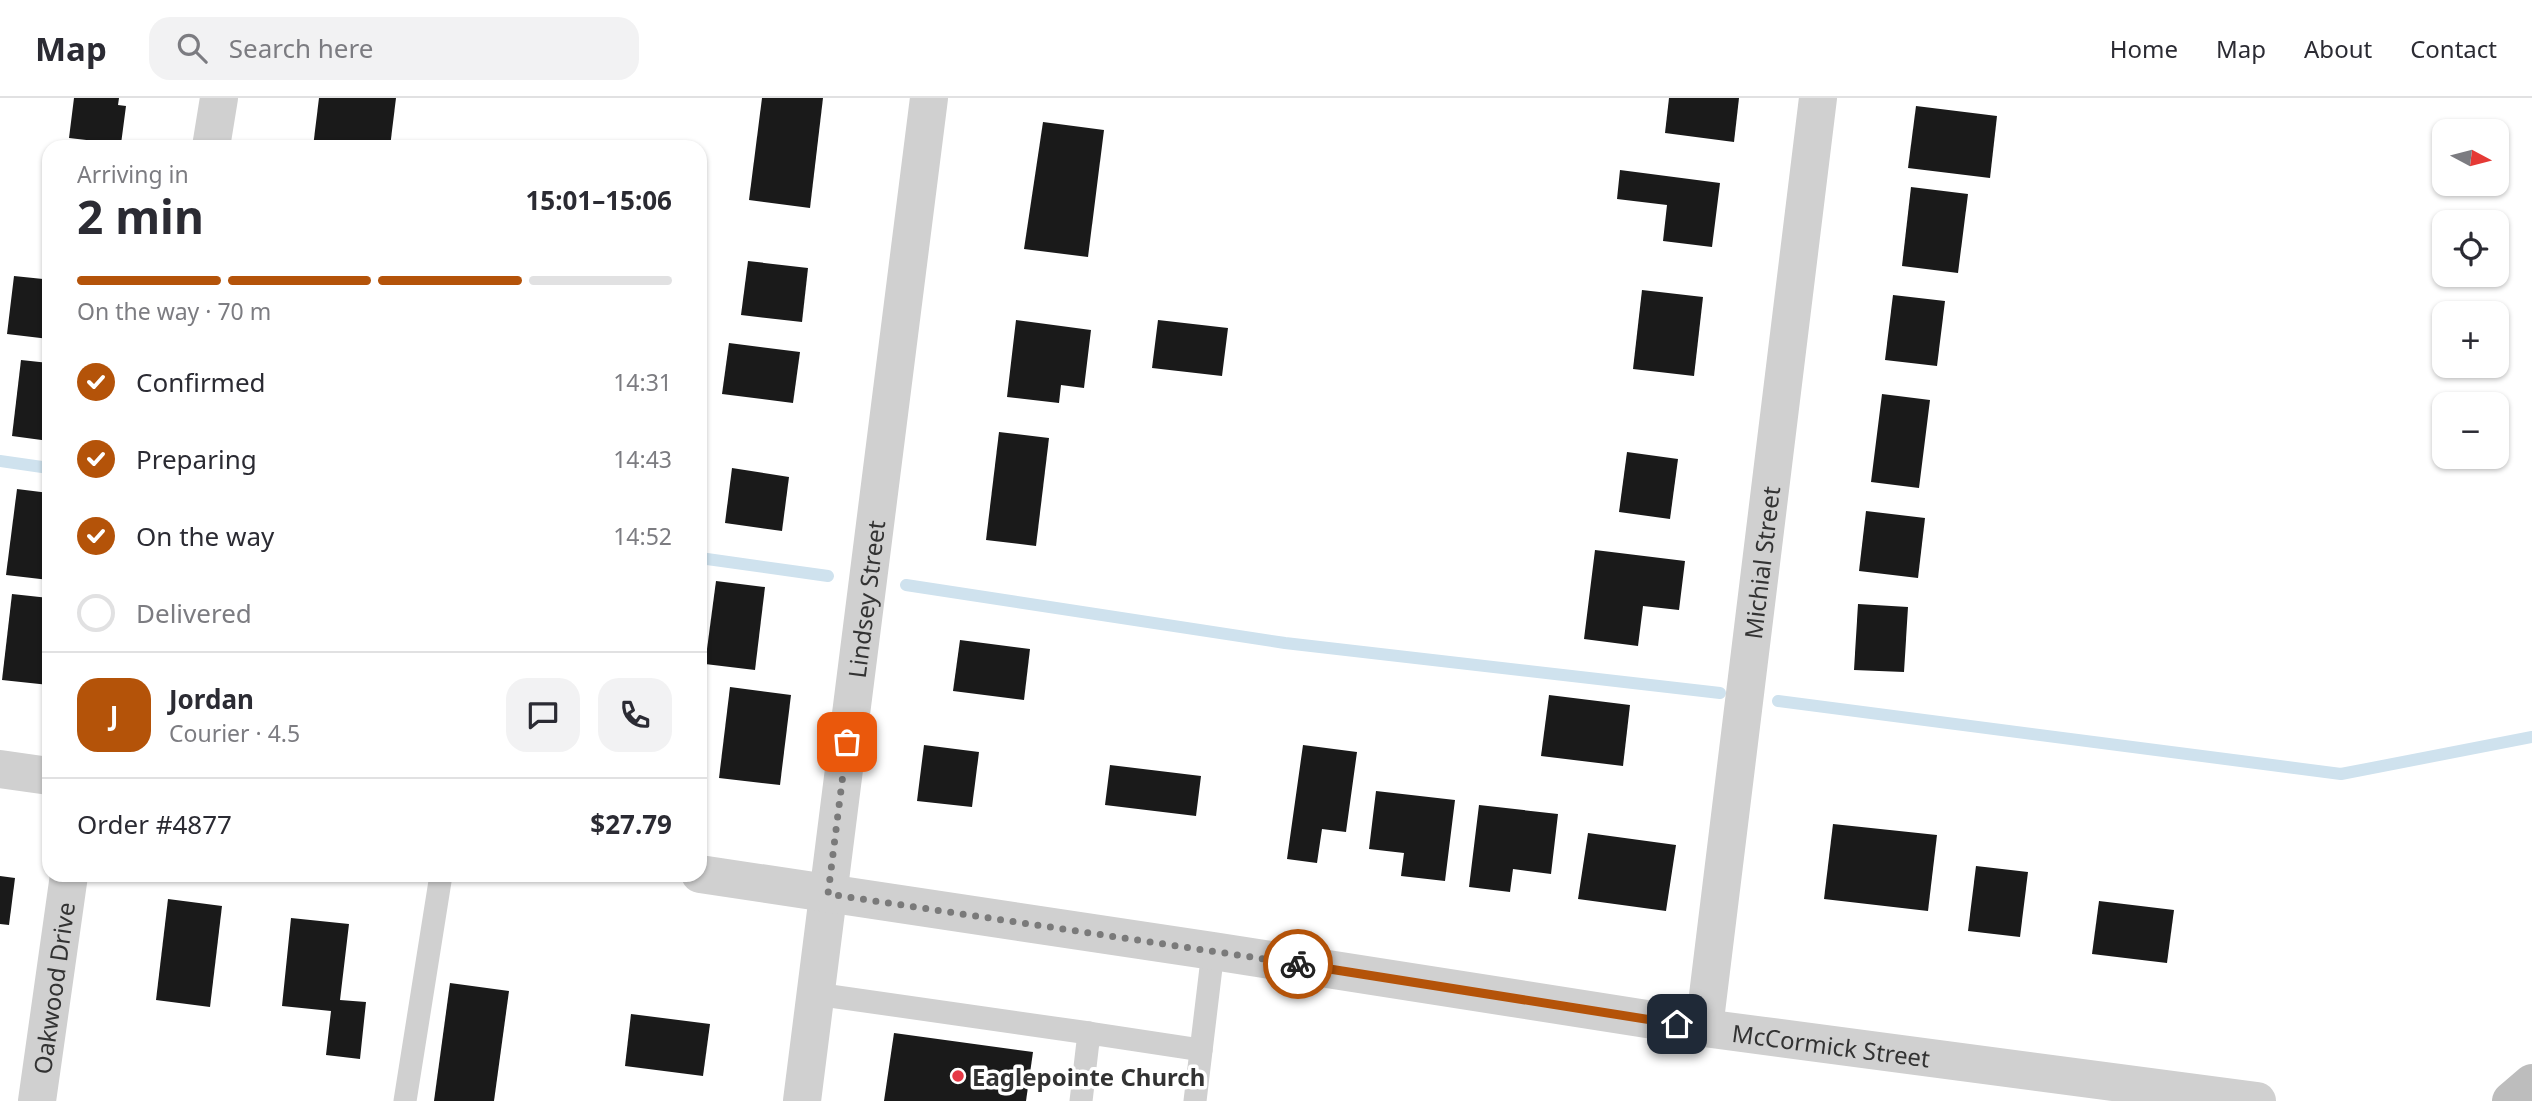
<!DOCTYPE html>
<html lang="en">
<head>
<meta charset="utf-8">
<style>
	:root { --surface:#fff; --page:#f2f2f3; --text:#2b2b33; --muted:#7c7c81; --line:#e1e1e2; --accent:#b45309 }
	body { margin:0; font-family:"Noto Sans",sans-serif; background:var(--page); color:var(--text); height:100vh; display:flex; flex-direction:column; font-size:26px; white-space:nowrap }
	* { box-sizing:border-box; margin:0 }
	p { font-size:23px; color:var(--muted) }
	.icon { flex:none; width:38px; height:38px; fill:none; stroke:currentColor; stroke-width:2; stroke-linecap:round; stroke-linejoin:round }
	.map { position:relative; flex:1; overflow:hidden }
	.sheet { position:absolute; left:42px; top:42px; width:665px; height:742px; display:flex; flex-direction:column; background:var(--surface); border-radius:21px; box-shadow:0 2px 5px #0004 }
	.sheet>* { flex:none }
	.needle { width:46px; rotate:97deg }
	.fabs { position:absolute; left:2432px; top:21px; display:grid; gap:14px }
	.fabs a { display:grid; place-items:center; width:77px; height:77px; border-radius:14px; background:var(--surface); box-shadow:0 2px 5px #0004; font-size:35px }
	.pin { position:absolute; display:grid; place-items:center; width:60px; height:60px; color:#fff; margin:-30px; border-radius:14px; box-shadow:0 4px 10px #0006 }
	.courier { position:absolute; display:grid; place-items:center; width:70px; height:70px; margin:-35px; border:5px solid #b45309; border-radius:50%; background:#fff; color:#222; box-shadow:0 2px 9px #0007 }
	.headline em { font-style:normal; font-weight:700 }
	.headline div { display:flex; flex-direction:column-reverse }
	.headline { display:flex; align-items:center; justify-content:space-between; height:119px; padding:0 35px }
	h1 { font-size:46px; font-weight:700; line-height:52px }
	.bar { display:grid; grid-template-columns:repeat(4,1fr); gap:10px 7px; align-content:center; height:84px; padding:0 35px }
	.bar i { height:9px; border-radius:5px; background:var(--line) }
	.bar .current { background:var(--accent) }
	.bar p { grid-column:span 4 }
	.line { display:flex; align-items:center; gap:18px; padding:0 35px; border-top:2px solid var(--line) }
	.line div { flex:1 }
	.round { display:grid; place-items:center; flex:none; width:74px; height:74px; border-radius:21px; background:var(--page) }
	ol { padding:0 35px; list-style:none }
	li { display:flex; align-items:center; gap:21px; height:77px }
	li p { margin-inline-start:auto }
	li .icon { padding:7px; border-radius:50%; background:var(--accent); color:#fff; stroke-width:4 }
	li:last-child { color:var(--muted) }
	li i { width:38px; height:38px; border:4px solid var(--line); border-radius:50% }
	header { display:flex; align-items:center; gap:42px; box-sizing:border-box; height:98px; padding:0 35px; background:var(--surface); border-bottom:2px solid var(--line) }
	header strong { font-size:33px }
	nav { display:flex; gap:38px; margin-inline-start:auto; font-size:24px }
	.search { width:490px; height:63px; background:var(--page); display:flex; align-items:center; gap:18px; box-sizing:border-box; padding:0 24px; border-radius:21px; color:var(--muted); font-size:26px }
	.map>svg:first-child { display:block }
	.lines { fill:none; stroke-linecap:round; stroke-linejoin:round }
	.stream { stroke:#cfe2ee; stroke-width:12 }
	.building { fill:#1a1a1a }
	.service { stroke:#d0d0d0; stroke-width:23 }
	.minor { stroke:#d0d0d0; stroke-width:38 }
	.tertiary { stroke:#d0d0d0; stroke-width:38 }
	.secondary { stroke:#bdbdbd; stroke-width:38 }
	.done { stroke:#7a7a7a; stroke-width:7; stroke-dasharray:0 12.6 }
	.route { stroke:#b45309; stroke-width:9 }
	.poi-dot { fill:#e63946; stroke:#fff; stroke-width:2.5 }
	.labels { text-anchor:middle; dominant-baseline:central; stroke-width:7; stroke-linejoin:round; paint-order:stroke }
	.street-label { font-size:24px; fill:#333; stroke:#fff }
	.poi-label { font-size:24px; font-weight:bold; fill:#333; stroke:#fff; text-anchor:start }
</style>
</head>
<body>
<header>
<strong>Map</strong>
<div class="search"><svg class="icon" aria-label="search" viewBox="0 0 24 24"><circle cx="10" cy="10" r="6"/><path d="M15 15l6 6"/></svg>Search here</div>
<nav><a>Home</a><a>Map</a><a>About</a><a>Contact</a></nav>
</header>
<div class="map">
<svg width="2532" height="1003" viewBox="0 0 2532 1003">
	<rect width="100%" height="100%" fill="#fff"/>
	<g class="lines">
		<!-- stream -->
		<g class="stream">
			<path d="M0,363L49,370"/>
			<path d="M700,460L828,478"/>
			<path d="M906,487L1285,545L1720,595"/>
			<path d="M1778,603L2341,676L2532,639"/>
		</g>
	</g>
	<!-- building -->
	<g class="building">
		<path d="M74,0H119L118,7L126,8L121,46L69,40Z"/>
		<path d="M319,0H396L390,49H313Z"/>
		<path d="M762,0H823L810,110L749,102Z"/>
		<path d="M1669,0H1739L1734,44L1665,35Z"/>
		<path d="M1916,8L1997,18L1990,80L1908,70Z"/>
		<path d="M1043,24L1104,32L1088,159L1024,151Z"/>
		<path d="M1620,72L1720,85L1712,149L1663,143L1667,107L1617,101Z"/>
		<path d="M1911,89L1968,96L1958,175L1902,168Z"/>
		<path d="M748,163L808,170L802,224L741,217Z"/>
		<path d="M45,164L49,165V241L7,236L14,178L43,181Z"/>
		<path d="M1642,192L1703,199L1694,278L1633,271Z"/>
		<path d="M1893,197L1945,203L1937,268L1885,262Z"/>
		<path d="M1016,222L1091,232L1084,290L1061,287L1059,305L1007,299Z"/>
		<path d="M1158,222L1228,230L1222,278L1152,270Z"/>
		<path d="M729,245L800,254L793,305L722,296Z"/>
		<path d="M21,262L49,265V343L12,338Z"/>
		<path d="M1882,296L1930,302L1919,390L1871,384Z"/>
		<path d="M999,334L1049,340L1036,448L986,442Z"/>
		<path d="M1627,354L1678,361L1670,421L1619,414Z"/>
		<path d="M732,370L789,379L782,433L725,425Z"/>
		<path d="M17,391L49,395V482L6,477Z"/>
		<path d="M1866,413L1925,420L1918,480L1859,473Z"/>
		<path d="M1595,452L1685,463L1679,512L1643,508L1638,548L1584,541Z"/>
		<path d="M716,483L765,489L755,572L705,566Z"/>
		<path d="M12,496L49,500V587L2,582Z"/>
		<path d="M1858,506L1908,509L1904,574L1854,572Z"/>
		<path d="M960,542L1030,551L1024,602L953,593Z"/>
		<path d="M730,589L791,597L780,687L719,680Z"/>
		<path d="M1549,597L1630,607L1623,668L1541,658Z"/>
		<path d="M924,647L979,654L972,709L917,703Z"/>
		<path d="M1303,647L1357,654L1346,734L1322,731L1317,765L1287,761Z"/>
		<path d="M1110,667L1201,678L1196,718L1105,707Z"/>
		<path d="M1376,693L1455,702L1445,783L1401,778L1404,755L1369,751Z"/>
		<path d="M1479,707L1558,716L1551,776L1513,771L1510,794L1469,789Z"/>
		<path d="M1833,726L1937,737L1928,813L1824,801Z"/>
		<path d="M1588,735L1676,747L1666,813L1578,801Z"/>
		<path d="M1976,768L2028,774L2020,839L1968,833Z"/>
		<path d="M0,778L15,780L9,827L0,826Z"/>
		<path d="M168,801L222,808L210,909L156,902Z"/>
		<path d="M2099,803L2174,812L2167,865L2092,856Z"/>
		<path d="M291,820L349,826L340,902L366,904L360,961L326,957L331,913L282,908Z"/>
		<path d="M450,885L509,893L494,1003H434Z"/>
		<path d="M631,916L710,926L703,978L625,968Z"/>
		<path d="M894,935L1033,954L1026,1003H884Z"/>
	</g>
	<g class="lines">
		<!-- service -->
		<g class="service">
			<path d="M816,896L1089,935"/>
			<path d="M405,1003L441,777"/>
			<path d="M1081,1003L1089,935L1201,952"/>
			<path d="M1195,1003L1213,853"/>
		</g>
		<!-- minor -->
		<g class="minor">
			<path d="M211,49L219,0"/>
			<path id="s1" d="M1704,930L1818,0"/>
			<path id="s2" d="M37,1003L69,777"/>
			<path id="s3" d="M802,1003L929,0"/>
		</g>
		<!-- tertiary -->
		<g class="tertiary">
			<path d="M0,671L49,678"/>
			<path id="s4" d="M700,776L1213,853L1704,930L2257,1003"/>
		</g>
		<!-- secondary -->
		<path class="secondary" d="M2511,1003L2532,985"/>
	</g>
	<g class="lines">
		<!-- done -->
		<path class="done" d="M847,644L828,796L1298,866"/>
		<!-- route -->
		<path class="route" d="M1298,866L1677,926"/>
	</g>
	<!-- markers -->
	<circle class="poi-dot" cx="958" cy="978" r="7"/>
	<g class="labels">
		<!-- street labels -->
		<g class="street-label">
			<text stroke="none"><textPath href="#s1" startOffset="469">Michial Street</textPath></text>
			<text stroke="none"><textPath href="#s3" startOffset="506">Lindsey Street</textPath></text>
			<text stroke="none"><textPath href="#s2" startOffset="114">Oakwood Drive</textPath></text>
			<text stroke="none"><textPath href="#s4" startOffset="1144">McCormick Street</textPath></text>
		</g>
		<!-- poi labels -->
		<g class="poi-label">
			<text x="972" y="978">Eaglepointe Church</text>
		</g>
	</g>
</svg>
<div class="fabs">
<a><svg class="needle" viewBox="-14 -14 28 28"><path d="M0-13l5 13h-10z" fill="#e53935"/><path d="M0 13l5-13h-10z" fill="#7c7c81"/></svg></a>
<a><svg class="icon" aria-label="locate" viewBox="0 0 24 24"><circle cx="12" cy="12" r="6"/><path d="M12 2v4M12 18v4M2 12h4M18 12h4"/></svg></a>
<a>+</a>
<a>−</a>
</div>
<div class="pin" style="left:847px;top:644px;background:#ea580c"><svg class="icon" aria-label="bag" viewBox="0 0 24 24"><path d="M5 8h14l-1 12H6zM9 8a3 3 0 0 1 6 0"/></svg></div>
<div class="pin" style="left:1677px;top:926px;background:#1f2937"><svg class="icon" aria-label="home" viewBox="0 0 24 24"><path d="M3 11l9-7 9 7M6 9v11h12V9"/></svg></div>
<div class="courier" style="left:1298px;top:866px"><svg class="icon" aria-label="bike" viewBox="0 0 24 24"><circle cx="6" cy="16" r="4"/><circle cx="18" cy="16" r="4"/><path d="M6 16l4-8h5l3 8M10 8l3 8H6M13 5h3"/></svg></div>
<section class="sheet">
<div class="headline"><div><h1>2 min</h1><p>Arriving in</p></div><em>15:01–15:06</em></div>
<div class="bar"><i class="current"></i><i class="current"></i><i class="current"></i><i></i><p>On the way · 70 m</p></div>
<ol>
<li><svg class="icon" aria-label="check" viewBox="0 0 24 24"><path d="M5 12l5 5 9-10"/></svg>Confirmed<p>14:31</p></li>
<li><svg class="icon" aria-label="check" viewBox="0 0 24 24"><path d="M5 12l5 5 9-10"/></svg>Preparing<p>14:43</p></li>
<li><svg class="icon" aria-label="check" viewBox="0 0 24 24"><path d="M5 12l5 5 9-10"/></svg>On the way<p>14:52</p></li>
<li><i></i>Delivered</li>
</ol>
<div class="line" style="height:126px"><b class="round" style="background:var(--accent);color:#fff">J</b><div><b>Jordan</b><p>Courier · 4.5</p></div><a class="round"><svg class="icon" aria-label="chat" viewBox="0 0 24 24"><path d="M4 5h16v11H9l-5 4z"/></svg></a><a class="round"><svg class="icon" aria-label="phone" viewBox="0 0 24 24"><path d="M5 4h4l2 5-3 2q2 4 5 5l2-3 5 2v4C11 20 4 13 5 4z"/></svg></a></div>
<div class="line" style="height:91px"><div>Order #4877</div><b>$27.79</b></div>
</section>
</div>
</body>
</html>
